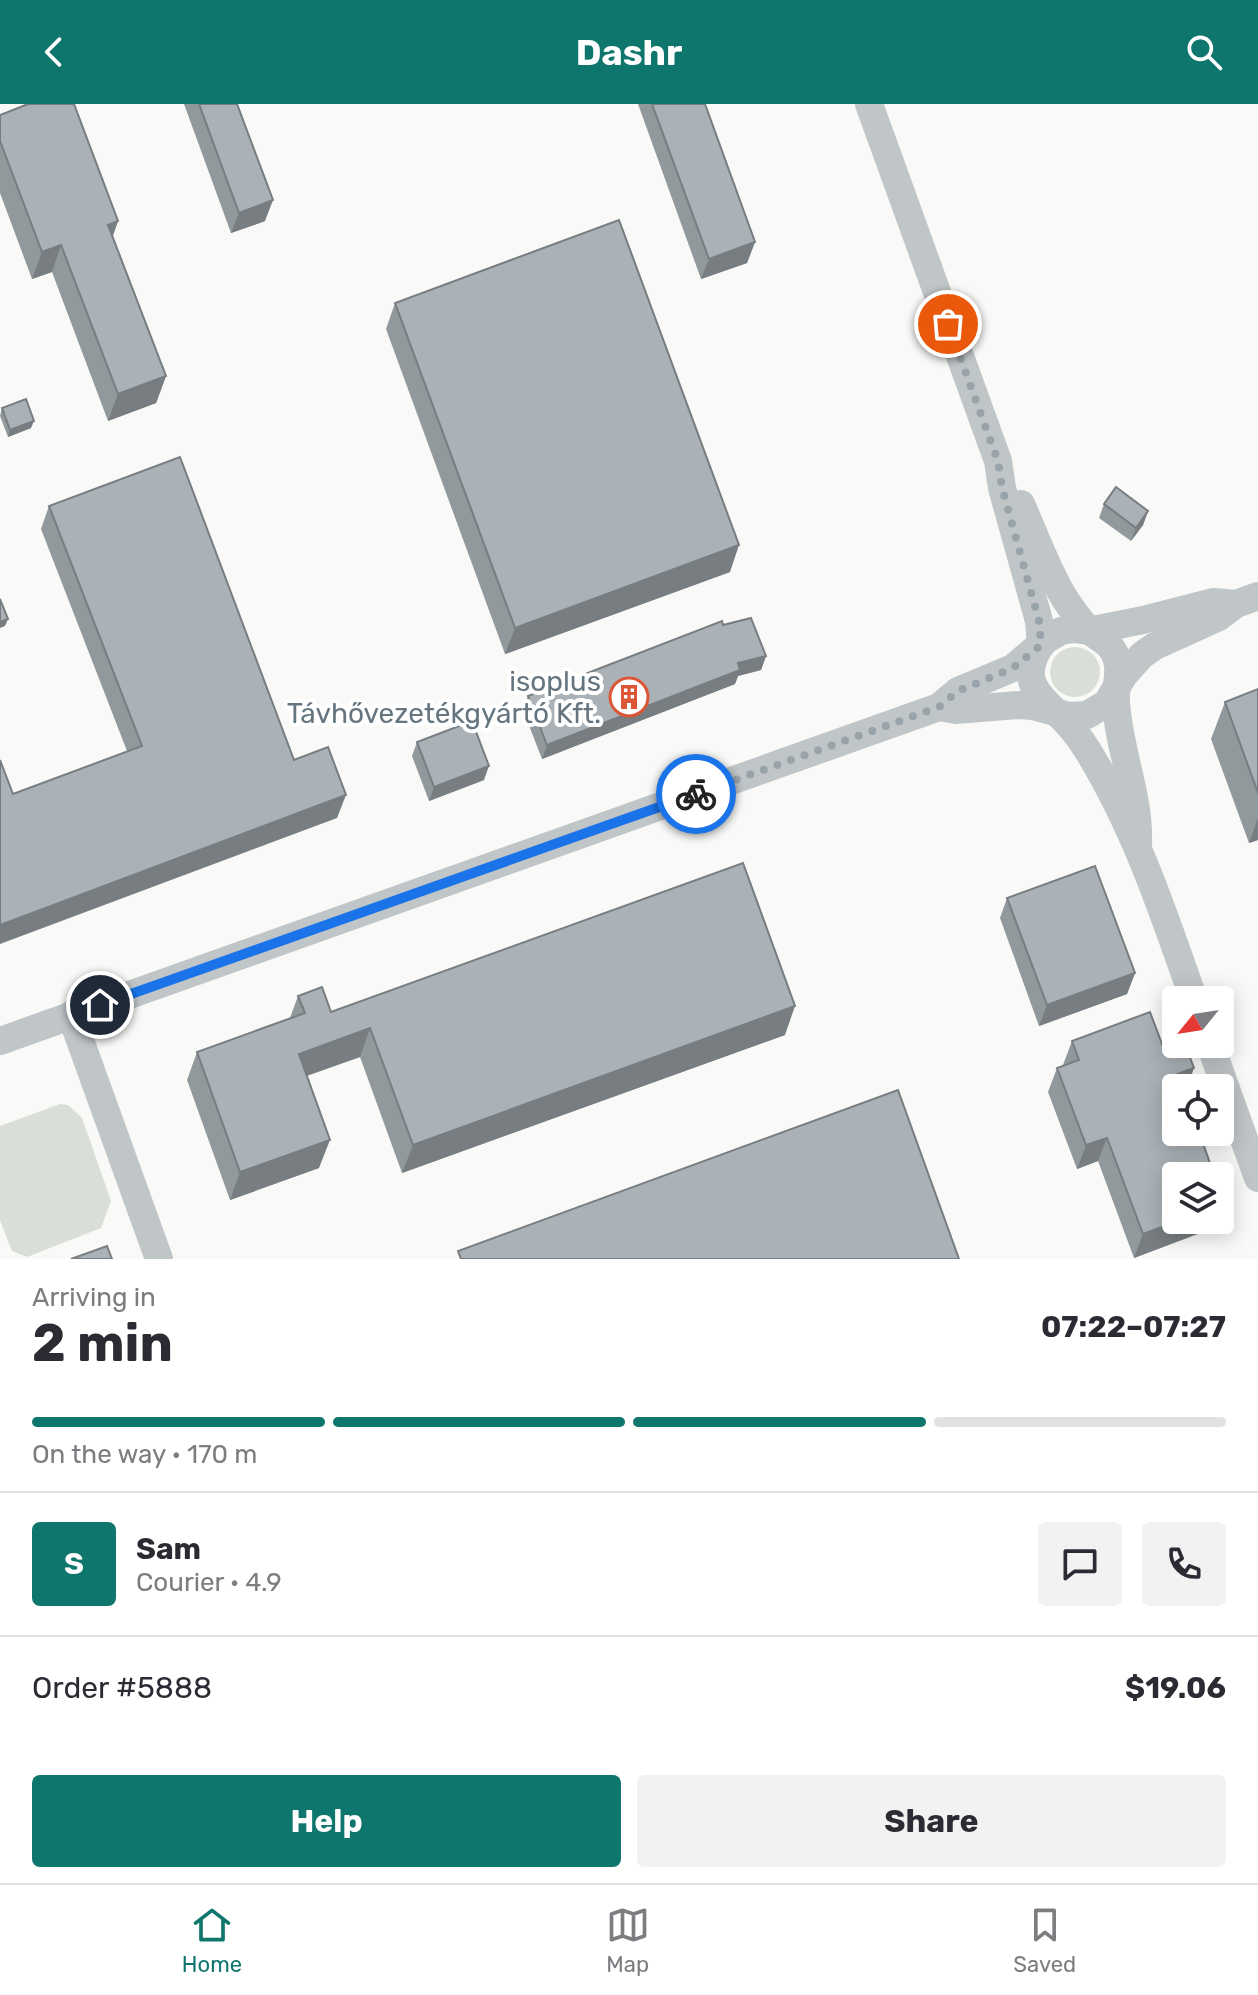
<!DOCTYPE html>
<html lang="en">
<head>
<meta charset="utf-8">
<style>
	:root { --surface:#fff; --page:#f2f2f3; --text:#2b2b33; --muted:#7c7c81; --line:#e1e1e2; --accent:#0f766e }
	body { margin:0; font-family:Rubik,sans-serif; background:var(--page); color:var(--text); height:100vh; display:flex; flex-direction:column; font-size:30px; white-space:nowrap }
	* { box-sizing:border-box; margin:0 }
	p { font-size:26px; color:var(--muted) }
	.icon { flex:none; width:44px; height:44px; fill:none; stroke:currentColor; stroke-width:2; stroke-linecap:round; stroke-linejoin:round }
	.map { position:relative; height:1155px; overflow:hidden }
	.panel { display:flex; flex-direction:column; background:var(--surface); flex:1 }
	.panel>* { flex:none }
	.needle { width:52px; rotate:240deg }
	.tools { position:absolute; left:1162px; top:882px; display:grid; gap:16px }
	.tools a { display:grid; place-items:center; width:72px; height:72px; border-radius:8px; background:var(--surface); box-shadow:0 4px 20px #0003; font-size:40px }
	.pin { position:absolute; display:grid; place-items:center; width:68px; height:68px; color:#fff; margin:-34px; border:4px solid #fff; border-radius:50%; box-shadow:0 2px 8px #0007 }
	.courier { position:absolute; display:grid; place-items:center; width:80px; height:80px; margin:-40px; border:6px solid #1a73e8; border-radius:50%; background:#fff; color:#222; box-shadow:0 2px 10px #0007 }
	.headline em { font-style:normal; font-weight:700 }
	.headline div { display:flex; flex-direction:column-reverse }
	.headline { display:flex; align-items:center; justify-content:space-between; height:136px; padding:0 32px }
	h1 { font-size:52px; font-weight:700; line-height:60px }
	.bar { display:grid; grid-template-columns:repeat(4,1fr); gap:12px 8px; align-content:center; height:96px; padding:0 32px }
	.bar i { height:10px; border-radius:6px; background:var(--line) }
	.bar .active { background:var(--accent) }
	.bar p { grid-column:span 4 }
	.line { display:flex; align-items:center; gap:20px; padding:0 32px; border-top:2px solid var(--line) }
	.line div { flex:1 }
	.round { display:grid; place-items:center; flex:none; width:84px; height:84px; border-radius:8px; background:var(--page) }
	.cta { display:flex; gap:16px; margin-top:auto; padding:16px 32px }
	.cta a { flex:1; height:92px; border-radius:8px; background:var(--accent); color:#fff; font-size:32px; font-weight:700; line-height:92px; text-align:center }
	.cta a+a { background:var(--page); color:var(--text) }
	header { display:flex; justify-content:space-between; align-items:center; height:104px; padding:0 32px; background:var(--accent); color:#fff; font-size:36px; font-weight:700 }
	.tab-bar { display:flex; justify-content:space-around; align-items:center; height:112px; border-top:2px solid var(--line); background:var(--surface); font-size:22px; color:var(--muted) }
	.tab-bar a { display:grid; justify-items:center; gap:4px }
	.tab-bar .active { color:var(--accent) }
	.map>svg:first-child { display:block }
	.green { fill:#d9ded6 }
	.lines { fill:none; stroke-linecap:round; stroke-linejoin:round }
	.minor { stroke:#c0c5c8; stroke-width:28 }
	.wall { fill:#92999d }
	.shaded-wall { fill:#777d80 }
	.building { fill:#aab2b7; stroke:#777d80; stroke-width:2 }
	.done { stroke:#99a4aa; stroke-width:8; stroke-dasharray:0 14.4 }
	.route { stroke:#1a73e8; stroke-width:10 }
	.labels { text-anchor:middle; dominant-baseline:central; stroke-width:8; stroke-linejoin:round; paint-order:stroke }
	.poi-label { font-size:28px; fill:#667680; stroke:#fff; text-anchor:end }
</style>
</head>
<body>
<header><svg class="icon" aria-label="back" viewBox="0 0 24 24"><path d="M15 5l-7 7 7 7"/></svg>Dashr<svg class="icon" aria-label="search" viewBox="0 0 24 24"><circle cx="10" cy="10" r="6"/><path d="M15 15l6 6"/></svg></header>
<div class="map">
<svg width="1258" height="1155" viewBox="0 0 1258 1155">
	<rect width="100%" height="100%" fill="#f9f9f7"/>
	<!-- green -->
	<g class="green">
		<circle cx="1075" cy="568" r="25"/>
		<path d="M60,1000L68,1001L82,1014L111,1097L101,1124L27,1153L12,1147L0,1116V1022Z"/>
	</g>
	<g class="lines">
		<!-- minor -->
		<g class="minor">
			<path d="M869,0L998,357L1002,384L1039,517L1041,541"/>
			<path d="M1021,400C1035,431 1047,466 1065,495C1071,504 1079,516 1087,524C1097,535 1111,537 1116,553C1122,568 1115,581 1116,596C1118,645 1140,691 1138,740"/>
			<path d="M1041,541C1020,572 1034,588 1057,609C1069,620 1080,634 1088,647C1136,725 1164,811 1194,896"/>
			<path d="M939,603L956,606L1019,601L1033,602L1069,612L1087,611L1107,599L1124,571L1142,551L1155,542L1219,513L1236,500L1258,492"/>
			<path d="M71,911L159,1155"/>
			<path d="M0,937L939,603L958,587L1013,564L1047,535L1061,527L1074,525L1088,527L1143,516L1213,498L1236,500"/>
			<path d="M1210,940L1258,1074"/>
		</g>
	</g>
	<!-- wall -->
	<g class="wall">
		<path d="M184,0H237L265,117L231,129Z"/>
		<path d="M638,0H705L755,138L747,159L701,175Z"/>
		<path d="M0,11L118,117L113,132L166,272L156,299L108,317L52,168L32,175L0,89Z"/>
		<path d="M395,199L730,468L505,550L386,225Z"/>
		<path d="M2,304L31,324L8,333L0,312Z"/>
		<path d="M1104,400L1148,407L1143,421L1131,437L1099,414Z"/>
		<path d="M49,402L294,656L337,714L13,690L127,647L41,425Z"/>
		<path d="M723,521L766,552L761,566L738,572L735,580L542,655L523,606L528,592Z"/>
		<path d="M1258,585V736L1249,739L1211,635L1225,598Z"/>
		<path d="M417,638L484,676L429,697L412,652Z"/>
		<path d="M1007,794L1135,869L1127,890L1039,922L1000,814Z"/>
		<path d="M298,892L331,908L785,931L402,1069L360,953L307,972L319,1064L230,1096L187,976L197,948L290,914Z"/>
		<path d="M1072,937L1176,984V1116H1211L1208,1126L1134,1154L1098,1057L1077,1065L1048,988L1057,964L1063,961Z"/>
	</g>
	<!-- shaded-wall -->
	<g class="shaded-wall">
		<path d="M273,96L265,117L231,129L239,109Z"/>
		<path d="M118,117L108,144V121Z"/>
		<path d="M755,138L747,159L701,175L709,155Z"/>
		<path d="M61,141L52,168L32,175L42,148Z"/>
		<path d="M166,272L156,299L108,317L118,290Z"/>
		<path d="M34,317L31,324L8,333L10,326Z"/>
		<path d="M1148,407L1143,421L1131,437L1136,424Z"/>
		<path d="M739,441L730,468L505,550L515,524Z"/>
		<path d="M8,515L5,522L0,524V518Z"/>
		<path d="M766,552L761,566L738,572L735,580L542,655L547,641L738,559Z"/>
		<path d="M489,662L484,676L429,697L434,683Z"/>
		<path d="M346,691L337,714L0,840V821Z"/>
		<path d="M1258,714V736L1249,739Z"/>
		<path d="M1135,869L1127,890L1039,922L1047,901Z"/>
		<path d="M795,902L785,931L402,1069L413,1041Z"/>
		<path d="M370,924L360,953L288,978L299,950Z"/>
		<path d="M1194,964L1187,984H1176L1177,970Z"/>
		<path d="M1107,1034L1098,1057L1077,1065L1086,1041Z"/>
		<path d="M330,1036L319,1064L230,1096L240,1068Z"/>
		<path d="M1211,1062L1208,1072H1200L1202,1066Z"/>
		<path d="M1181,1116H1211L1208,1126L1134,1154L1143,1130Z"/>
	</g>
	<!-- building -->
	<g class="building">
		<path d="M28,0H74L118,117L108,121L166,272L118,290L61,141L42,148L0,37V11Z"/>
		<path d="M199,0H237L273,96L239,109Z"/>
		<path d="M652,0H705L755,138L709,155Z"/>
		<path d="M619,116L739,441L515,524L395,199Z"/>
		<path d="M26,295L34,317L10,326L2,304Z"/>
		<path d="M180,353L294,656L328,643L346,691L0,821V656L13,690L142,642L49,402Z"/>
		<path d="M1116,383L1148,407L1136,424L1104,400Z"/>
		<path d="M0,495L8,515L0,518Z"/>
		<path d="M751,514L766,552L738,559L740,566L547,641L528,592L722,517L723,521Z"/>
		<path d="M1258,585V689L1225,598Z"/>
		<path d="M472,617L489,662L434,683L417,638Z"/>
		<path d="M743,759L795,902L413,1041L370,924L299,950L330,1036L240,1068L197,948L305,909L298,892L322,883L331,908Z"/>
		<path d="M1095,762L1135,869L1047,901L1007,794Z"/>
		<path d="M1150,908L1165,948L1185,941L1194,964L1177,970L1182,984H1176V1028H1199L1211,1062L1202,1066L1205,1072H1176V1116H1181L1143,1130L1107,1034L1086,1041L1057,964L1079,956L1072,937Z"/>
		<path d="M898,986L959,1155H461L458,1147Z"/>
		<path d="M107,1142L112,1155H71Z"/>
	</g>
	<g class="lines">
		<!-- done -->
		<path class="done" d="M696,690L939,603L958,587L1013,564L1041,541L1039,517L1002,384L998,357L948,220"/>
		<!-- route -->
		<path class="route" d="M100,901L696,690"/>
	</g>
	<!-- icons -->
	<defs>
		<g id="building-ring" transform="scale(2)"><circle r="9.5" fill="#fff" stroke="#da5636" stroke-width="1.5"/><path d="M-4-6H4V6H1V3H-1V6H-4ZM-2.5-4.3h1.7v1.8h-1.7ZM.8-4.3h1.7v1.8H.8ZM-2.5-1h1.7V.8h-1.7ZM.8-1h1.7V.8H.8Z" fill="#da5636"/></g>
	</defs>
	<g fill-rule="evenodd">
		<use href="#building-ring" x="629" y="593"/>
	</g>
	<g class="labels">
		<!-- poi labels -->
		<g class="poi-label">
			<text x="601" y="577">isoplus<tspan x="601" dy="32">Távhővezetékgyártó Kft.</tspan></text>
		</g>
	</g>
</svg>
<div class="tools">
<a><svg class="needle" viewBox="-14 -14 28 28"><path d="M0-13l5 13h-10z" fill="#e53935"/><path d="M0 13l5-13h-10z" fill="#7c7c81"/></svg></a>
<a><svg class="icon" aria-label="locate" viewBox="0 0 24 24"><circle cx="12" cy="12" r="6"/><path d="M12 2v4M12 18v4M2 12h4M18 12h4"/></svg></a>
<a><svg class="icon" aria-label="layers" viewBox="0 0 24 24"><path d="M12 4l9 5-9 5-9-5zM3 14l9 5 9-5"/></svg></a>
</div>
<div class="pin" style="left:948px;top:220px;background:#ea580c"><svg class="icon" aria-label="bag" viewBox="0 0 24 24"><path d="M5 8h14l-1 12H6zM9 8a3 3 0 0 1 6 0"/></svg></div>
<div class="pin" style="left:100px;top:901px;background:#1f2937"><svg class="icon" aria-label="home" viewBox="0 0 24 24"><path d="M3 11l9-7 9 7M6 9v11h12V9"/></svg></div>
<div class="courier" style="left:696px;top:690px"><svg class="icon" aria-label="bike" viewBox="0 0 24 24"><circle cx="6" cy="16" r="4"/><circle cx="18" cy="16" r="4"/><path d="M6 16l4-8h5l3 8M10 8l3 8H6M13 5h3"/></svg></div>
</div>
<section class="panel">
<div class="headline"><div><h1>2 min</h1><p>Arriving in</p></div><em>07:22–07:27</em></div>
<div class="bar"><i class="active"></i><i class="active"></i><i class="active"></i><i></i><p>On the way · 170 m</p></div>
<div class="line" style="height:144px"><b class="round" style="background:var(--accent);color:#fff">S</b><div><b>Sam</b><p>Courier · 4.9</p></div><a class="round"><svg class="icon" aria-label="chat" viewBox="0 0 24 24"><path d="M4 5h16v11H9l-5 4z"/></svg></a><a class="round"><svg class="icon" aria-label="phone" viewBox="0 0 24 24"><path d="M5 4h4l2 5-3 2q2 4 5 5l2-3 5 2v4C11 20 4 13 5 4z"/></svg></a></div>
<div class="line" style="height:104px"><div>Order #5888</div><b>$19.06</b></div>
<div class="cta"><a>Help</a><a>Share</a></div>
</section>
<nav class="tab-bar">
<a class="active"><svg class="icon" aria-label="home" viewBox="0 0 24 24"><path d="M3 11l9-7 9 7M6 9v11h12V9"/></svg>Home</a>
<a><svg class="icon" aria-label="map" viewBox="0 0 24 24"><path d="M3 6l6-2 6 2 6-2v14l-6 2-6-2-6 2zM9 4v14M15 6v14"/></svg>Map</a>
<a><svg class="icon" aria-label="saved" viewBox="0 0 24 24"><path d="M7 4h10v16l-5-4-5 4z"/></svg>Saved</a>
</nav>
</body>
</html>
